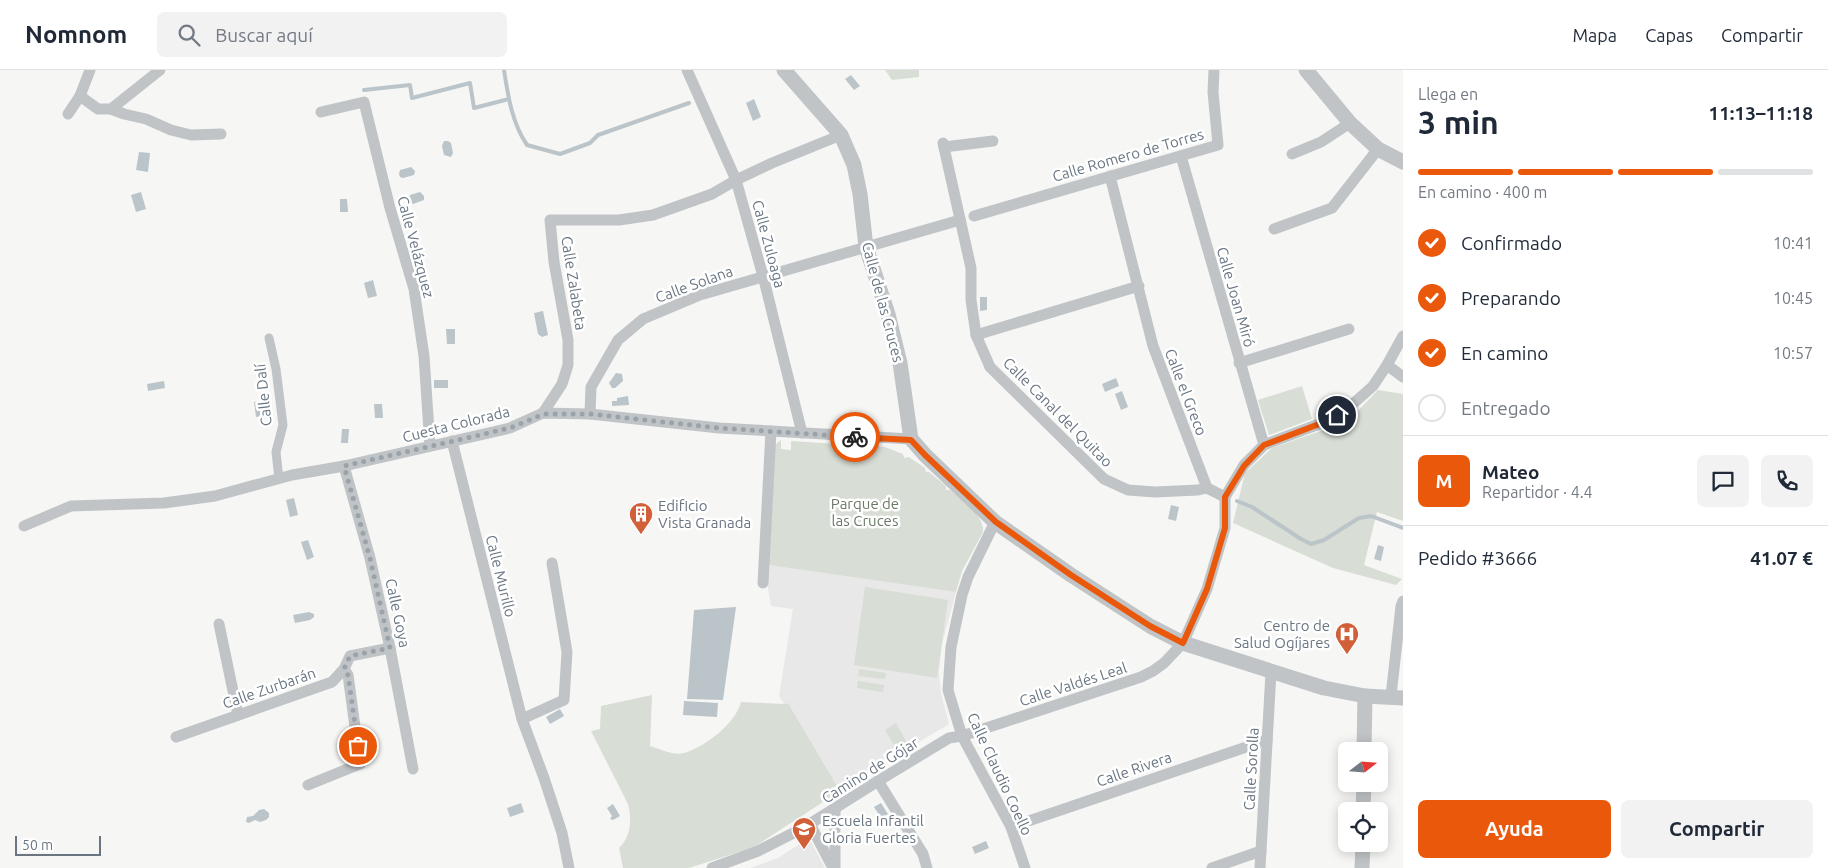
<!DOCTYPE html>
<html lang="es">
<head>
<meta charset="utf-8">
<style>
	:root { --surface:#fff; --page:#f2f2f3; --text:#1f2937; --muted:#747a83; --line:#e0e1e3; --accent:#ea580c }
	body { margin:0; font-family:Ubuntu,sans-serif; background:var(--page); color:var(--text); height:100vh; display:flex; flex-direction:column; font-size:19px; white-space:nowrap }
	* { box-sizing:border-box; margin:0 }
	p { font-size:16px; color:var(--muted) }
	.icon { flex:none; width:28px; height:28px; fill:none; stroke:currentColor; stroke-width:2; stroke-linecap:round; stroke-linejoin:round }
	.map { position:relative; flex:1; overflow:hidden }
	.panel { display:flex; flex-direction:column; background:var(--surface); width:425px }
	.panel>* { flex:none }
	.needle { width:32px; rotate:73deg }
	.tools { position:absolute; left:1338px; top:672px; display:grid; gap:10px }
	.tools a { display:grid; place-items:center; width:50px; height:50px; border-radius:8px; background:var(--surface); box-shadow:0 2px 12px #0003; font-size:25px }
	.scale { position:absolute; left:15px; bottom:12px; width:86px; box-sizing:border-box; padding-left:5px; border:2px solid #697682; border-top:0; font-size:14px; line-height:18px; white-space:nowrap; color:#697682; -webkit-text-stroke:4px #fff; paint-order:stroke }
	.pin { position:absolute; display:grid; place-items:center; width:42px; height:42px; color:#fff; margin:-21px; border:2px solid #fff; border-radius:50%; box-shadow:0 1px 5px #0007 }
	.courier { position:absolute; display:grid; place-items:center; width:50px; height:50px; margin:-25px; border:4px solid #ea580c; border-radius:50%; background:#fff; color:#222; box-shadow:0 1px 6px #0007 }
	.summary em { font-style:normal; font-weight:700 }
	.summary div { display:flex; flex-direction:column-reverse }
	.summary { display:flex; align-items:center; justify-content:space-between; height:85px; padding:0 15px }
	h1 { font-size:32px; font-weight:700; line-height:38px }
	.bar { display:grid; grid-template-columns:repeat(4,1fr); gap:8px 5px; align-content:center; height:60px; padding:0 15px }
	.bar i { height:6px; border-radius:4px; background:var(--line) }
	.bar .selected { background:var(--accent) }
	.bar p { grid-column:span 4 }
	.line { display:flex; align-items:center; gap:12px; padding:0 15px; border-top:1px solid var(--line) }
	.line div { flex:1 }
	.round { display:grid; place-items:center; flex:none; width:52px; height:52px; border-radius:8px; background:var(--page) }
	ol { padding:0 15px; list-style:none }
	li { display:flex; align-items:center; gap:15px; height:55px }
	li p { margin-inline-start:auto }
	li .icon { padding:5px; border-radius:50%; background:var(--accent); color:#fff; stroke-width:4 }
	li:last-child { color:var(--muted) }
	li i { width:28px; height:28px; border:2px solid var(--line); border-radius:50% }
	.cta { display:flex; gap:10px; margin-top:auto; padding:10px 15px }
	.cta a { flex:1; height:58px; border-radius:8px; background:var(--accent); color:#fff; font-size:20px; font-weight:700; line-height:58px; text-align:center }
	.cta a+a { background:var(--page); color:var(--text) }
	header { display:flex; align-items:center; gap:30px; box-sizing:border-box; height:70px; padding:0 25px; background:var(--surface); border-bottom:1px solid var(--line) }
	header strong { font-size:24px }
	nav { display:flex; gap:28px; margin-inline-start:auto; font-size:18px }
	.search { width:350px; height:45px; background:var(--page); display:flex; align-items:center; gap:12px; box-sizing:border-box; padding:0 18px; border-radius:8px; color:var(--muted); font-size:19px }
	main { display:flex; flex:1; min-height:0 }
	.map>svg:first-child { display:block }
	.built { fill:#e7e8e7 }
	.green { fill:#d8ddd5 }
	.water { fill:#bbc4c9 }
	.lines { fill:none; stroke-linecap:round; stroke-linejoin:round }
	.stream { stroke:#bbc4c9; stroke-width:4 }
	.pedestrian { stroke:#c0c4c7; stroke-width:9 }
	.minor { stroke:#c0c4c7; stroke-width:11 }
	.tertiary { stroke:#c0c4c7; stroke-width:15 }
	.done { stroke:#9aa3aa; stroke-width:5; stroke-dasharray:0 9 }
	.route { stroke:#ea580c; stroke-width:6 }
	.labels { text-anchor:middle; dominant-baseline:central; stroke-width:5; stroke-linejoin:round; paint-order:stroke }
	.street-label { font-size:15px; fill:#697682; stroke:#fff }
	.park-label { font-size:15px; fill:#6a7a67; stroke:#fff }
	.poi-label { font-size:15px; fill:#697682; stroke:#fff; text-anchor:start }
</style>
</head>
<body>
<header>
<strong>Nomnom</strong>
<div class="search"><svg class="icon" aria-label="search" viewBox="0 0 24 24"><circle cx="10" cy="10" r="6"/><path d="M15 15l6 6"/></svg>Buscar aquí</div>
<nav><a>Mapa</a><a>Capas</a><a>Compartir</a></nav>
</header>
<main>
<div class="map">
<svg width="1403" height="798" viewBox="0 0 1403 798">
	<rect width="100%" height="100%" fill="#f6f7f4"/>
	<!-- built -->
	<g class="built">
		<path d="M768,495L956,522L942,574L939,601L941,623L949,654L899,684H882L887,693L840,721L788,633L784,634L779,626L793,539L771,536L768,518Z"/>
		<path d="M809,768L825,798H750L778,788Z"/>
	</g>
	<!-- green -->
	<g class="green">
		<path d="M885,0H919V7L892,10Z"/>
		<path d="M1302,316L1312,349L1269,365L1258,330Z"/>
		<path d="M1378,320L1403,324V451L1377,442L1364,495L1402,509L1396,515L1333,498L1233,453L1245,403L1272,378L1332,357L1357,342Z"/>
		<path d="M781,370V379L791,380V371L885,377L903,384L904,388L909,387L925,398L926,402H929L946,416V420H950C962,431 984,444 983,462L962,501L956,522L768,495L775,375Z"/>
		<path d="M865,517L948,530L937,608L854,595Z"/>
		<path d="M859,599L886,603L885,609L858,606Z"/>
		<path d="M858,611L884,615L883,622L857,618Z"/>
		<path d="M652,625L650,676C660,679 674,686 684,683C705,677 736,653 741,632L784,634L788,633L840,721L754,777L689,798H623L619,778C631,766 632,751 628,734L591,661L600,659L601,636Z"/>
		<path d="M896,653L910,678L899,684L885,660Z"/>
	</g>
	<!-- water -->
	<g class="water">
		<path d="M851,5L860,16L854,20L845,9Z"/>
		<path d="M754,29L761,47L753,51L746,33Z"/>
		<path d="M444,71H448L451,73L453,83L451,87L444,85L442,76Z"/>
		<path d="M139,82L150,83L148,102L136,100Z"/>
		<path d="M411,97L415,101L414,105L403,108L400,107L399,104L400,100Z"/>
		<path d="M141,122L146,139L136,142L131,125Z"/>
		<path d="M420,122L424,126V130L413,134L408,130L410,125Z"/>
		<path d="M340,129H347L348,142H340Z"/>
		<path d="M373,210L377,226L368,228L364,213Z"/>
		<path d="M980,227H987V240L980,241Z"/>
		<path d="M543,241L548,265L542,267L538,264L534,243Z"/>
		<path d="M446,259H455V274H447Z"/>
		<path d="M616,303L622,304L623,311L615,318H612L609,313Z"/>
		<path d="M1116,308L1119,316L1105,322L1102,314Z"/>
		<rect x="434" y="310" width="14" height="8"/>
		<path d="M164,311L165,318L148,321L147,314Z"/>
		<path d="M1122,321L1128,337L1121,340L1115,324Z"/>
		<path d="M628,326L629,335L612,336V331H617V328Z"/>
		<path d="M261,331L263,346L256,347L254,332Z"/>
		<path d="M374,334H382L383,348H375Z"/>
		<path d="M342,359H349L348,373H341Z"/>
		<path d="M294,428L298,445L290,447L286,430Z"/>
		<path d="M1171,435L1179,437L1176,451L1168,449Z"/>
		<path d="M308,470L314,487L307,490L301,472Z"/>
		<path d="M1378,475L1384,477L1381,491L1374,489Z"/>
		<path d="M736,537L723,630L687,629L694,540Z"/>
		<path d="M309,542L314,544V547L310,550L295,553L293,545Z"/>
		<path d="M684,631L718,633L717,647L683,645Z"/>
		<path d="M560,639L564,646L550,654L546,647Z"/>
		<path d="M521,733L524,742L510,747L507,738Z"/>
		<path d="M881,733L888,744L881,748L874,737Z"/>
		<path d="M613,734L620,746L613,750L610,749L612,746L607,738Z"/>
		<path d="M264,739L269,743V747L266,750L260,752L255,750L249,753L246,752L247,747L253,746L259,740Z"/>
		<path d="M986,771L989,778L975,784L972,777Z"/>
	</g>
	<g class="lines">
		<!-- stream -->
		<g class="stream">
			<path d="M504,0C508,26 512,53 527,75L560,84L590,73L598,65L689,33"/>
			<path d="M364,20L410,15L412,28L470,13L474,38L509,29"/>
			<path d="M1237,431L1252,437L1301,469L1311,474L1324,470L1359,448L1371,446L1403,458"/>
		</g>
		<!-- pedestrian -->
		<path class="pedestrian" d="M269,268L276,299L283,355L276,382L279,409"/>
		<!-- minor -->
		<g class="minor">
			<path d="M687,0L736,110L763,206L802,363"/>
			<path d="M80,26L98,39H111L160,0"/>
			<path d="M111,39L124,44L146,49L171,60L191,65L221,64"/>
			<path d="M321,42L364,32L390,138L414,219L424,286L430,376"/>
			<path d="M68,44L80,26L90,0"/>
			<path d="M943,73L971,198V230L976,265L990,297L1104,409L1128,420L1155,422L1198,420L1207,418"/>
			<path d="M944,77L993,71"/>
			<path d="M1292,84L1321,72L1350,53"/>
			<path d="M1181,86L1264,375"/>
			<path d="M1110,106L1153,276L1207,418L1225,427"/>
			<path d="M974,146L1218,75L1213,22L1214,0"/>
			<path d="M1274,159L1332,138L1378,79"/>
			<path d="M976,265L1139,216"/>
			<path d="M1239,293L1349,259"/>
			<path d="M1387,295L1403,307"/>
			<path d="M543,343L562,314L568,295V270L554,192L550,150H619L653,145L712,124L736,110L772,93L841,65"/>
			<path d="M590,344L591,317L618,270L643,249L700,225L960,150"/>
			<path d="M452,371L522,649L544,708L562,763L569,798"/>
			<path d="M344,396L370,488L390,578L413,699"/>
			<path d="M995,452L968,507L962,525L951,577L948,620L962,666L1011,757L1025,798"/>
			<path d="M24,456L71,436L164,433L215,426L292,405L344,396L510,358L543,343L590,344L719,358L911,369"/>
			<path d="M763,513L771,361"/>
			<path d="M219,554L238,645"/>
			<path d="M1391,626L1401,536L1403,531"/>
			<path d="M522,649L564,630L567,582L552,493"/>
			<path d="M176,667L332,612L344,599L350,586L390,578"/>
			<path d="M878,711L923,784L927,798"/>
			<path d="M308,715L360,694L348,605L344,599"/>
			<path d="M835,739V798"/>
			<path d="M810,754L833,798"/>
			<path d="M1011,757L1267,670"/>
			<path d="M712,798L758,781L805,757L878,711L949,668L962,666L1141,607L1153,601L1164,593L1183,573L1207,519L1225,458V427L1244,395L1264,375L1327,351L1346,340L1373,316L1387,295L1403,266"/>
			<path d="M1212,798L1261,781"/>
			<path d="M1260,798L1271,602"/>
		</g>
		<!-- tertiary -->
		<g class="tertiary">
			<path d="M784,0L841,65L854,95L860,124L866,177L888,244L900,293L911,369L925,385L995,452L1071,505L1150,556L1183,573L1324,618L1365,626L1403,628"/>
			<path d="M1306,0L1350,53L1378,79L1403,92"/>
			<path d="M1364,681L1365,626"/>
			<path d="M1363,741L1364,714"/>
			<path d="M1362,798L1363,774"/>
		</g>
	</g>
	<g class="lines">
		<!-- done -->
		<path class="done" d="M358,676L348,605L344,599L350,586L390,578L370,488L344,396L510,358L544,344H590L719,358L855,367"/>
		<!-- route -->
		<path class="route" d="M855,367L911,370L925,385L996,452L1071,505L1150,556L1183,573L1207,519L1225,458V427L1244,396L1264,375L1327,351L1337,345"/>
	</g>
	<!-- icons -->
	<defs>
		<g id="building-pin" transform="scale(1.25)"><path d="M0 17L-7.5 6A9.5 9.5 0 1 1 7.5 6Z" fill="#d16039" stroke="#fff"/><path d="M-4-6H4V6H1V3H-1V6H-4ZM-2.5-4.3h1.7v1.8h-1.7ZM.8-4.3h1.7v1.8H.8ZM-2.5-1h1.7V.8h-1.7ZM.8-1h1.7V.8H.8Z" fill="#fff"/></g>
		<g id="hospital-pin" transform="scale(1.25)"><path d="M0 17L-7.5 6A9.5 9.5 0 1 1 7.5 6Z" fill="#d16039" stroke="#fff"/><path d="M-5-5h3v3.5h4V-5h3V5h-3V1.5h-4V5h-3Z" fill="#fff"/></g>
		<g id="school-pin" transform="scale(1.25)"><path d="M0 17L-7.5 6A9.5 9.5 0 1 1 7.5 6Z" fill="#d16039" stroke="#fff"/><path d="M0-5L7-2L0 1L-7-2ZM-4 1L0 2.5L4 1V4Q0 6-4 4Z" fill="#fff"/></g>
	</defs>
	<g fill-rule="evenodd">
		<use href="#building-pin" x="641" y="444"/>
		<use href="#hospital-pin" x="1347" y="564"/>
		<use href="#school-pin" x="804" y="759"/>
	</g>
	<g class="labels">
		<!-- street labels -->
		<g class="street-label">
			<text transform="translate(1128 85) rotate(-16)">Calle Romero de Torres</text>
			<text transform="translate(769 174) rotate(75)">Calle Zuloaga</text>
			<text transform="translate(416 177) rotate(75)">Calle Velázquez</text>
			<text transform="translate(574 213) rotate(81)">Calle Zalabeta</text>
			<text transform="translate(694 214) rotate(-20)">Calle Solana</text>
			<text transform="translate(1236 227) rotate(74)">Calle Joan Miró</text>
			<text transform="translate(883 232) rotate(75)">Calle de las Cruces</text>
			<text transform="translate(1186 322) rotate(69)">Calle el Greco</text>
			<text transform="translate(263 325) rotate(-96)">Calle Dalí</text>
			<text transform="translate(1058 342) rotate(45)">Calle Canal del Quitao</text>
			<text transform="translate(456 354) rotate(-14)">Cuesta Colorada</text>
			<text transform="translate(501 506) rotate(76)">Calle Murillo</text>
			<text transform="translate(398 543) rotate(78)">Calle Goya</text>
			<text transform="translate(1073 614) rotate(-18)">Calle Valdés Leal</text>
			<text transform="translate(269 618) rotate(-19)">Calle Zurbarán</text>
			<text transform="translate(1134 699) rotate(-19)">Calle Rivera</text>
			<text transform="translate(1251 699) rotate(-87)">Calle Sorolla</text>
			<text transform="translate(870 700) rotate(-32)">Camino de Gójar</text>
			<text transform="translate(1000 704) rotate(65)">Calle Claudio Coello</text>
		</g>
		<!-- park labels -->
		<g class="park-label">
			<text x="865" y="433">Parque de<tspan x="865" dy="17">las Cruces</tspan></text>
		</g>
		<!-- poi labels -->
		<g class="poi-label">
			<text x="658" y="435">Edificio<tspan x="658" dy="17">Vista Granada</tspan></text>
			<text x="1330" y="555" text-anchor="end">Centro de<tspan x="1330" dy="17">Salud Ogíjares</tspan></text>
			<text x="822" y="750">Escuela Infantil<tspan x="822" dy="17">Gloria Fuertes</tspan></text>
		</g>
	</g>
</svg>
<div class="tools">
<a><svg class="needle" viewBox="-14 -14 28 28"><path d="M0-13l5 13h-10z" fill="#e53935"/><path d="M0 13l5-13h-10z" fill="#747a83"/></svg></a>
<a><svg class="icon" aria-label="locate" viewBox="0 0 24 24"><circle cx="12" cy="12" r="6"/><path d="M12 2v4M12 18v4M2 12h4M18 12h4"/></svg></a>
</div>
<div class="scale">50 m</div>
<div class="pin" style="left:358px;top:676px;background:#ea580c"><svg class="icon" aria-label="bag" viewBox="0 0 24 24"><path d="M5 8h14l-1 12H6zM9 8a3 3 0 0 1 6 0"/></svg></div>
<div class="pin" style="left:1337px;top:345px;background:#1f2937"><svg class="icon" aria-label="home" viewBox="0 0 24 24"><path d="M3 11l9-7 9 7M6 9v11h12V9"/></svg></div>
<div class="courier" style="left:855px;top:367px"><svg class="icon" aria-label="bike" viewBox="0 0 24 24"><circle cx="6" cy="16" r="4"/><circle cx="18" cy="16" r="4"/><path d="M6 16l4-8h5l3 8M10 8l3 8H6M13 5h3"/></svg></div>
</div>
<section class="panel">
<div class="summary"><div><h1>3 min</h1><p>Llega en</p></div><em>11:13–11:18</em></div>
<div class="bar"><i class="selected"></i><i class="selected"></i><i class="selected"></i><i></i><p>En camino · 400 m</p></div>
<ol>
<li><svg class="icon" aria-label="check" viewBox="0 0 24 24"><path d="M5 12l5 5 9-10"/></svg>Confirmado<p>10:41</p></li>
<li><svg class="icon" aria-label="check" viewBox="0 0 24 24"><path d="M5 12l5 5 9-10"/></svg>Preparando<p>10:45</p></li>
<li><svg class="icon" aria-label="check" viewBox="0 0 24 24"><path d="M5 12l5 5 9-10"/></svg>En camino<p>10:57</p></li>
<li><i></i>Entregado</li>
</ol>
<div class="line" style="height:90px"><b class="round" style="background:var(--accent);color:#fff">M</b><div><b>Mateo</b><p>Repartidor · 4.4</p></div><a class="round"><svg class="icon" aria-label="chat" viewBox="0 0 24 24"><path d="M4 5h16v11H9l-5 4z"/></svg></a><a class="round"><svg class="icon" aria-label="phone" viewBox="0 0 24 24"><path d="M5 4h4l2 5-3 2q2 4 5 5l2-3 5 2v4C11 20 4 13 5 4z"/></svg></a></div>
<div class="line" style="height:65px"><div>Pedido #3666</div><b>41.07 €</b></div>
<div class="cta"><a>Ayuda</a><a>Compartir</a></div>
</section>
</main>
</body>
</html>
